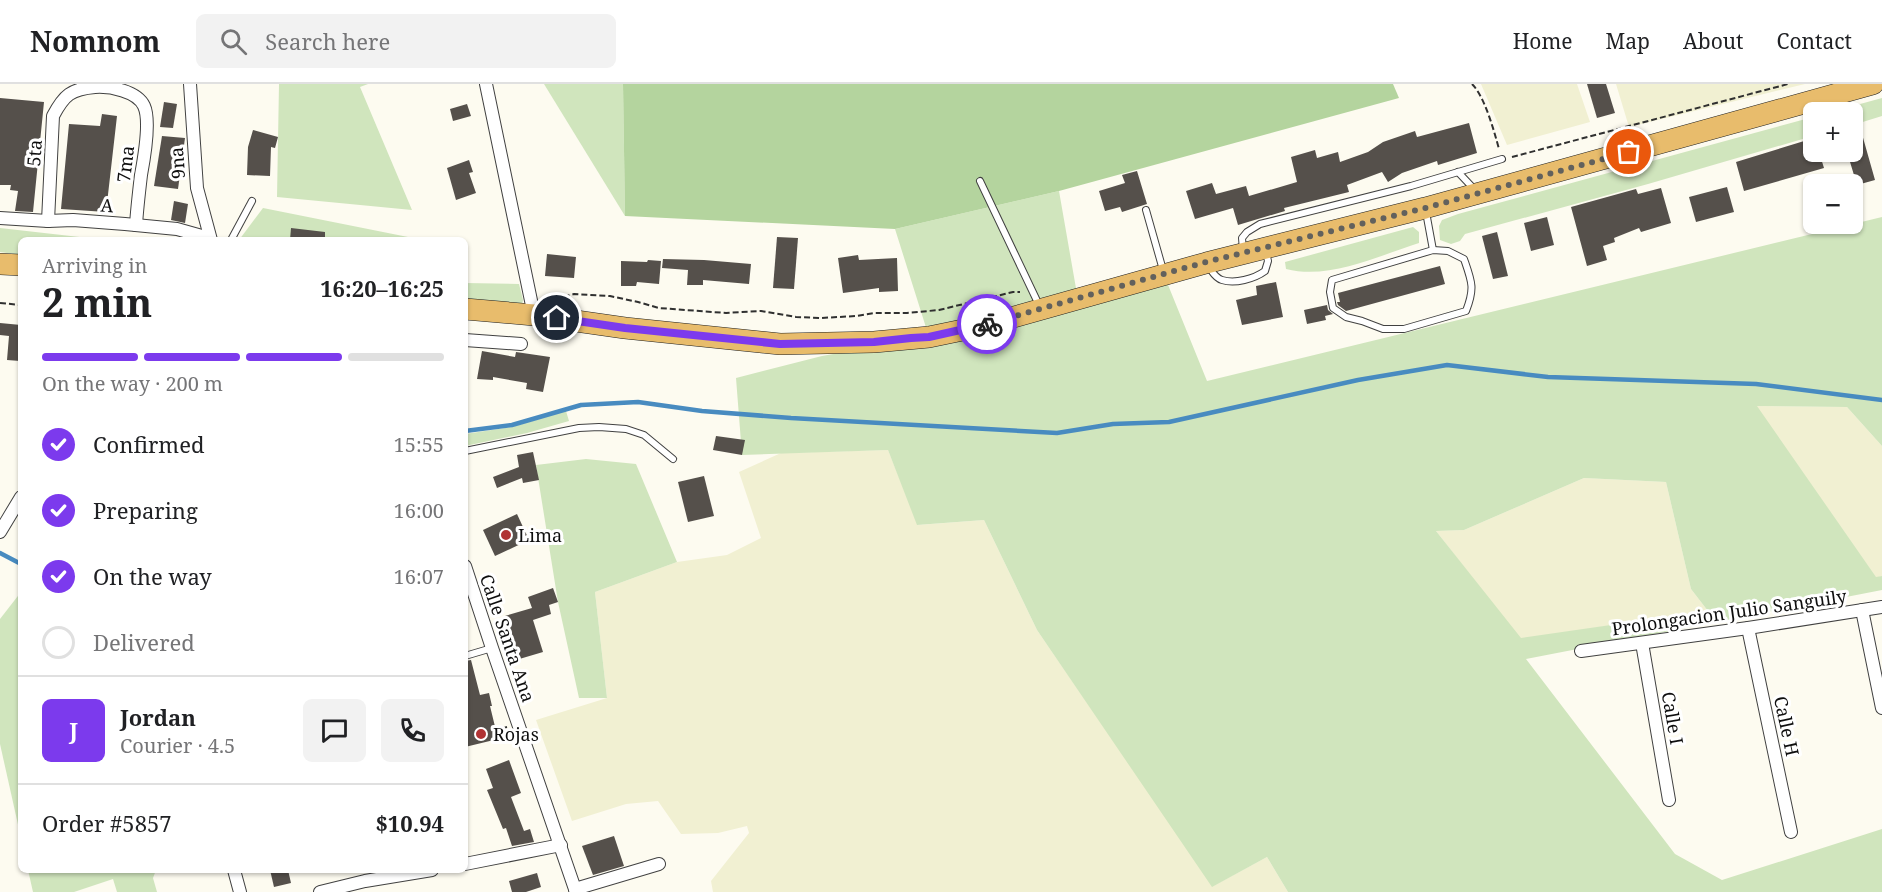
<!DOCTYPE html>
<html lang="en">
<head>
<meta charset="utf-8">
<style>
	:root { --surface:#fff; --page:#f2f2f2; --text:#202124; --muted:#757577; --line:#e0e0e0; --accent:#7c3aed }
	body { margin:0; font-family:"Noto Serif",serif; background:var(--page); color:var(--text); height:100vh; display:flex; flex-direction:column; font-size:22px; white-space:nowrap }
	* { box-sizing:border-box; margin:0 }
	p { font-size:20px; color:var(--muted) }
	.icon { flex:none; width:33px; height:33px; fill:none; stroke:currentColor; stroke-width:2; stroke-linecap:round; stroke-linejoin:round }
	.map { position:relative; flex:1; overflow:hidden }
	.drawer { position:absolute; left:18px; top:153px; width:450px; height:636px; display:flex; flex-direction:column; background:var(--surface); border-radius:9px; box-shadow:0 2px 4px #0004 }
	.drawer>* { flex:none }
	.fabs { position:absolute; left:1803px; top:18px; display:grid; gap:12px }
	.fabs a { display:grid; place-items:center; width:60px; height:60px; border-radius:9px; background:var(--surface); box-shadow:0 2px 4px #0004; font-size:30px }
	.pin { position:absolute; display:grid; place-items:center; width:51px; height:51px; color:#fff; margin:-26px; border:3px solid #fff; border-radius:50%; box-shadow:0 2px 6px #0007 }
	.courier { position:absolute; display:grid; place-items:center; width:60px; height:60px; margin:-30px; border:4px solid #7c3aed; border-radius:50%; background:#fff; color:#222; box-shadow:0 2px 8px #0007 }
	.summary em { font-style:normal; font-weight:700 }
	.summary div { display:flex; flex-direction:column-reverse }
	.summary { display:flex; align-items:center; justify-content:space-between; height:102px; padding:0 24px }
	h1 { font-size:39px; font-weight:700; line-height:45px }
	.bar { display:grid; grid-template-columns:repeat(4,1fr); gap:9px 6px; align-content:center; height:72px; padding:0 24px }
	.bar i { height:8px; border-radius:4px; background:var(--line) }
	.bar .on { background:var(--accent) }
	.bar p { grid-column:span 4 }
	.line { display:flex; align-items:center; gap:15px; padding:0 24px; border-top:2px solid var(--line) }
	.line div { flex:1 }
	.round { display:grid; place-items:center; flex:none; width:63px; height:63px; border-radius:9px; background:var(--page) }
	ol { padding:0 24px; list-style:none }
	li { display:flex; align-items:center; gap:18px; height:66px }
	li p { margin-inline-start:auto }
	li .icon { padding:6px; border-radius:50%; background:var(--accent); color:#fff; stroke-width:4 }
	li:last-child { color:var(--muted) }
	li i { width:33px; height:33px; border:3px solid var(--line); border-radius:50% }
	header { display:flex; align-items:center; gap:36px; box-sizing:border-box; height:84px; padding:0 30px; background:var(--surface); border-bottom:2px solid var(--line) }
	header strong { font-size:28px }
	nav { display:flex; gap:33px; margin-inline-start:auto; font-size:21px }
	.search { width:420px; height:54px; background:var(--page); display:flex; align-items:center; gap:15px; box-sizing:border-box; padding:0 21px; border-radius:9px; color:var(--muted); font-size:22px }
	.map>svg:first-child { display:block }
	.farmland { fill:#f1f0d2 }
	.green { fill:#d0e5bd; fill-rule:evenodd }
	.forest { fill:#b4d49e }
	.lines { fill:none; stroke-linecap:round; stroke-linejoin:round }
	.stream { stroke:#488bc0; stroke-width:4.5 }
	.building { fill:#55504b }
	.service-casing { stroke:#414141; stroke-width:8 }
	.minor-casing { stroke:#414141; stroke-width:14 }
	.trunk-casing { stroke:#1f1f1f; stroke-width:22 }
	.path { stroke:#303030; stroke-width:2; stroke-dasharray:6 3; stroke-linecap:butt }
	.service { stroke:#fff; stroke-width:6 }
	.minor { stroke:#fff; stroke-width:12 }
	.trunk { stroke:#e8bc6c; stroke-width:21 }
	.done { stroke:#62615d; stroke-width:6; stroke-dasharray:0 10.8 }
	.route { stroke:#7c3aed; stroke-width:8 }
	.poi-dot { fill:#b03334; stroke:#fff; stroke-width:2 }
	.labels { text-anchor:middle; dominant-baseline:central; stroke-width:6; stroke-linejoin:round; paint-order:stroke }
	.street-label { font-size:18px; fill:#0e0e0e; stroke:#fff }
	.poi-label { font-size:18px; fill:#0e0e0e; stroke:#fff; text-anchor:start }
</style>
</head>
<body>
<header>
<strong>Nomnom</strong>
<div class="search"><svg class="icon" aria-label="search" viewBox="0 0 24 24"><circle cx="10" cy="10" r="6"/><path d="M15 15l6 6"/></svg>Search here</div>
<nav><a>Home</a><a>Map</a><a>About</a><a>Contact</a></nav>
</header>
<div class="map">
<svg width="1882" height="808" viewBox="0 0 1882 808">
	<rect width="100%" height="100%" fill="#fdfbf0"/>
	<!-- farmland -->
	<g class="farmland">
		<path d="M1481,0H1577L1590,38L1507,61Z"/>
		<path d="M1616,0H1805L1629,43Z"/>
		<path d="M1756,322L1847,323L1882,362V492L1876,494Z"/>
		<path d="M888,366L918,441L984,436L1037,546L1213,802L1267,773L1288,808H713L711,797L749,749L747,742L718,749L681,750L658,717L626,720L572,737L536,636L607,614L595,508L677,478L727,471L761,454L739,388L781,369Z"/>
		<path d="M1584,394L1666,398L1691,505L1708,527L1520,555L1436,447L1464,446Z"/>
	</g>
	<!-- green -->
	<g class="green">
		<path d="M279,0H368L360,3L412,126L277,113Z"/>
		<path d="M544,0H623L625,132Z"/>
		<path d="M1882,14V32L1853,41L1852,28H1831Z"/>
		<path d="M1813,33V52L1648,100L1465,150L1460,157L1451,160L1440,156L1439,142L1442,136L1458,130Z"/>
		<path d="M1059,107L1077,210L1164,191L1207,297L1882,133V362L1847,323L1757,322L1876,493L1882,492V506L1526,575L1675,770L1722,796L1882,745V808H1288L1267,773L1212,803L1037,546L984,436L917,441L888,366L742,371L736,294L822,272L929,253L895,145ZM1584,394L1666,398L1691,505L1708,527L1521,554L1436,447L1464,446Z"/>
		<path d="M263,124L423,156H239Z"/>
		<path d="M1413,143L1419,148V159C1378,172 1330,196 1286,185L1285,178Z"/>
		<path d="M0,144L106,156H21V171L0,168Z"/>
		<path d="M465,199L519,200L523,216L522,221L465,219Z"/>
		<path d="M566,327L569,337L527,349L465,362V350L512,343Z"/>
		<path d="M586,375L636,380L677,478L595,508L607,614H579L558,518L536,381Z"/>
		<path d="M21,508V754L0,660V535Z"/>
		<path d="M28,786H156L153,794L157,808H117L113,795L74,808H33Z"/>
	</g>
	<!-- forest -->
	<path class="forest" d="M623,0H1393L1399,14L1059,107L895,145L625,132Z"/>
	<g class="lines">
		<!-- stream -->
		<g class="stream">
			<path d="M465,347L512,341L581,321L638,318L702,327L791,334L1057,349L1113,340L1169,338L1358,296L1447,281L1548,293L1756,300L1882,316"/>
			<path d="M0,469L21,480"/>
		</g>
	</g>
	<!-- building -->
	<g class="building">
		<path d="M1587,0H1606L1615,29L1597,34Z"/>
		<path d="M0,14L44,18L33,128L15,127L18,107L10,106L11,101H0Z"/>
		<path d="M164,18L177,20L173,44L160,43Z"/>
		<path d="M467,20L471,32L453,37L450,25Z"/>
		<path d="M1856,29L1875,96L1857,101L1847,68H1852V30Z"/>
		<path d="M102,30L117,32L106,128L61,125L69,40L100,42Z"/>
		<path d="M1469,39L1477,69L1438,81L1437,77L1402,89L1388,98L1382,88L1347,101L1349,108L1284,124L1285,127L1238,141L1233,124L1195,135L1186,107L1212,99L1216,110L1246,102L1249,112L1297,98L1291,73L1315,66L1317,74L1338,68L1340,78L1368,68L1383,58L1415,47L1417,53Z"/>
		<path d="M253,46L278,53L275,64L271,63L270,92L247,91L248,63Z"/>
		<path d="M162,52L185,54L178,105L154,102Z"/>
		<path d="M1814,54V68H1819L1824,84L1744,107L1736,78Z"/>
		<path d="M469,76L473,88L469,89L476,109L456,116L447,84Z"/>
		<path d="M1137,87L1147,120L1122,128L1120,123L1105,127L1099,107L1125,99L1122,91Z"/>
		<path d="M1727,103L1734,128L1696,138L1689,113Z"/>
		<path d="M1661,104L1671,139L1641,148L1639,144L1614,154L1615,158L1603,162L1607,176L1587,182L1571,123L1636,105L1638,110Z"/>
		<path d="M174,117L188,120L185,139L171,136Z"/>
		<path d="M1547,133L1554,161L1531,167L1524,139Z"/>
		<path d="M291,144L325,148V156H290Z"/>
		<path d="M1497,148L1508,192L1493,195L1482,152Z"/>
		<path d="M777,153L798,154L794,205L773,204Z"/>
		<path d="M547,170L576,173L574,194L545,192Z"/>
		<path d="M858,171L859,176L897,174L898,207L879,208V204L843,209L838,174Z"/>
		<path d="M663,175L704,176L751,180L749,200L703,196V201H687L688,186L662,184Z"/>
		<path d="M648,176L661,177L659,200L637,198L636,202H621V177L647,178Z"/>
		<path d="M1440,182L1445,200L1346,227L1338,221L1337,218H1340L1338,209Z"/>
		<path d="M1276,198L1283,233L1242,241L1236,216L1257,211L1256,202Z"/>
		<path d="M1327,221L1328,226L1333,230L1325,232L1326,236L1307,240L1304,226Z"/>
		<path d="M0,239L21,241L20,277L7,276L9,252L0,251Z"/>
		<path d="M482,267L515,273L516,268L550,273L543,308L526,305L527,299L493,293V296L477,295Z"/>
		<path d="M716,352L745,356L742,371L713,366Z"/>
		<path d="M533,368L539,396L523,399L522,394L497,404L493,393L519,383L517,371Z"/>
		<path d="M704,392L714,432L688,438L678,398Z"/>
		<path d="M517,430L529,456L495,472L483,446Z"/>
		<path d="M553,504L558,518L549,521L551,530L533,536L543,568L516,576L508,551L511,550L505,532L532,524L528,513Z"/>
		<path d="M471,576L480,611L489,609L492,622H490L498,655L465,663V577Z"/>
		<path d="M509,676L521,709L511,713L524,747L530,745L534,758L512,762L506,744L503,745L487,706L493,704L486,685Z"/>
		<path d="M614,752L624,782L593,791L582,762Z"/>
		<path d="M270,786H288L291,799L274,803Z"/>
		<path d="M537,789L541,803L526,808H512L509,797Z"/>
	</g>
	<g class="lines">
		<!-- service casing -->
		<g class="service-casing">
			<g id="service">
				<path d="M1458,88L1474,105"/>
				<path d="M980,97L1039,221"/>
				<path d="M1146,126L1163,186"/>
				<path d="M1426,128L1433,166"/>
				<path d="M231,156L252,117"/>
				<path d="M1243,166L1242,154L1247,148L1260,140L1411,102L1502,75"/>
				<path d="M1433,166L1448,167L1464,175C1472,198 1475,204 1466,227L1404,245H1383L1362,237L1346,233L1333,224L1330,208L1332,196Z"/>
				<path d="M1208,182C1212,187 1215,194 1222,196C1235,200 1254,195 1265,187L1268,177L1266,168"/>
				<path d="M465,367L579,344L599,343L626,345L644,351L673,375"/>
				<path d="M465,572L492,564"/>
			</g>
		</g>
		<!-- minor casing -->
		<g class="minor-casing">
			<g id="minor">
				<path d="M190,0L197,104L211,156"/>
				<path d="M486,0L534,231"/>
				<path d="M0,134L48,137L73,136L125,140L177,145L209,154"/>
				<path d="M48,137L53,32C64,11 71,5 95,3C110,2 137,7 144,22C151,37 144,75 141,91C139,108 137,125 136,141"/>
				<path d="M465,256L521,260"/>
				<path d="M0,448L21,413"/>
				<path d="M465,482L492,564L576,808"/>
				<path d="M1862,526L1882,624"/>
				<path d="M1748,544L1791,748"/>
				<path d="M1642,559L1669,716"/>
				<path d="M1581,567L1748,544L1882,523"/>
				<path d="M465,780L561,761"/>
				<path d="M234,786L240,808"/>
				<path d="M575,805L659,780"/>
				<path d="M320,808L365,797L432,786"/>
			</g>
		</g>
		<!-- trunk casing -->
		<g class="trunk-casing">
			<g id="trunk">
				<path d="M0,180L21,181"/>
				<path d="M465,225L534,231L625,244L780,260L874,258L929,253L982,242L1206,179L1425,124L1873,0"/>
			</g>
		</g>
		<!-- path -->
		<g class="path">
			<path d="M1472,0C1485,13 1494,47 1499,65"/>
			<path d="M1512,73L1788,0"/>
			<path d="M555,215L574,210L610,212L638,218L659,224L726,229L761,227L796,233L821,234L856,232L875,229H907L939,226L1013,208H1020"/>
			<path d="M0,219L21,221"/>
			<path d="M496,646L507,643"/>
		</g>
		<!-- service -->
		<use href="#service" class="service"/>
		<!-- minor -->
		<use href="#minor" class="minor"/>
		<!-- trunk -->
		<use href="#trunk" class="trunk"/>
	</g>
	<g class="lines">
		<!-- done -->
		<path class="done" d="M987,240L1206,178L1425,124L1629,68"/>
		<!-- route -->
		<path class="route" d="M557,234L625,244L780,260L874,258L911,254L929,253L987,240"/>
	</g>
	<!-- markers -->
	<g class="poi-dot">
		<circle cx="506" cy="451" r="6"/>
		<circle cx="481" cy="650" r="6"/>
	</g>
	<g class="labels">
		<!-- street labels -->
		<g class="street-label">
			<text transform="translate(34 69) rotate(-86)">5ta</text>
			<text transform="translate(177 79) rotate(-94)">9na</text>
			<text transform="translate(125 80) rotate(-83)">7ma</text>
			<text transform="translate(107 121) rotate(4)">A</text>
			<text transform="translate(1729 528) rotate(-8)">Prolongacion Julio Sanguily</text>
			<text transform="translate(508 554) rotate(71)">Calle Santa Ana</text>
			<text transform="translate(1673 634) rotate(80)">Calle I</text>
			<text transform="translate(1787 642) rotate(78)">Calle H</text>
		</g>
		<!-- poi labels -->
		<g class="poi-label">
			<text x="518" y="451">Lima</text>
			<text x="493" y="650">Rojas</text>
		</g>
	</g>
</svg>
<div class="fabs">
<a>+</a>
<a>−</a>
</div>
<div class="pin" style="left:1629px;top:68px;background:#ea580c"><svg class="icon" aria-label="bag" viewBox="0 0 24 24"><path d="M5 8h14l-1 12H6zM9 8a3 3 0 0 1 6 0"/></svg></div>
<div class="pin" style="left:557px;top:234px;background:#1f2937"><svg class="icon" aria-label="home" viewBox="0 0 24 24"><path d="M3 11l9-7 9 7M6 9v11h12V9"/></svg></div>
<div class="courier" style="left:987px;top:240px"><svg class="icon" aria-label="bike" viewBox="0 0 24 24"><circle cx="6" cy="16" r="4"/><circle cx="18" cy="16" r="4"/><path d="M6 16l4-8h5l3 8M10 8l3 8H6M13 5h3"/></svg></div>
<section class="drawer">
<div class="summary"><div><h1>2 min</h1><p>Arriving in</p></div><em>16:20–16:25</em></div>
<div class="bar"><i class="on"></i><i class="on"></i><i class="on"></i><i></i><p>On the way · 200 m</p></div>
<ol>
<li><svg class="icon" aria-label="check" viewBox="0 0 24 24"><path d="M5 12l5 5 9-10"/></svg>Confirmed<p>15:55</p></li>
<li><svg class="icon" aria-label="check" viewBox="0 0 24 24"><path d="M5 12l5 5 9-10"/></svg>Preparing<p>16:00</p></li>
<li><svg class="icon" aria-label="check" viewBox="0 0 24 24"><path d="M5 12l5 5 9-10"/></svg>On the way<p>16:07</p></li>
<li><i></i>Delivered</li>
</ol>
<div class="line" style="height:108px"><b class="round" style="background:var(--accent);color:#fff">J</b><div><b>Jordan</b><p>Courier · 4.5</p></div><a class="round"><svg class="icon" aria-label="chat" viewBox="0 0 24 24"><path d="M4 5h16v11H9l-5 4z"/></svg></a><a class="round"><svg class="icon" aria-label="phone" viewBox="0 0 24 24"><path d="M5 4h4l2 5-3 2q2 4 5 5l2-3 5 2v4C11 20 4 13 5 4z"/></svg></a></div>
<div class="line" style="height:78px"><div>Order #5857</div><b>$10.94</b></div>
</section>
</div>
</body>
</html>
